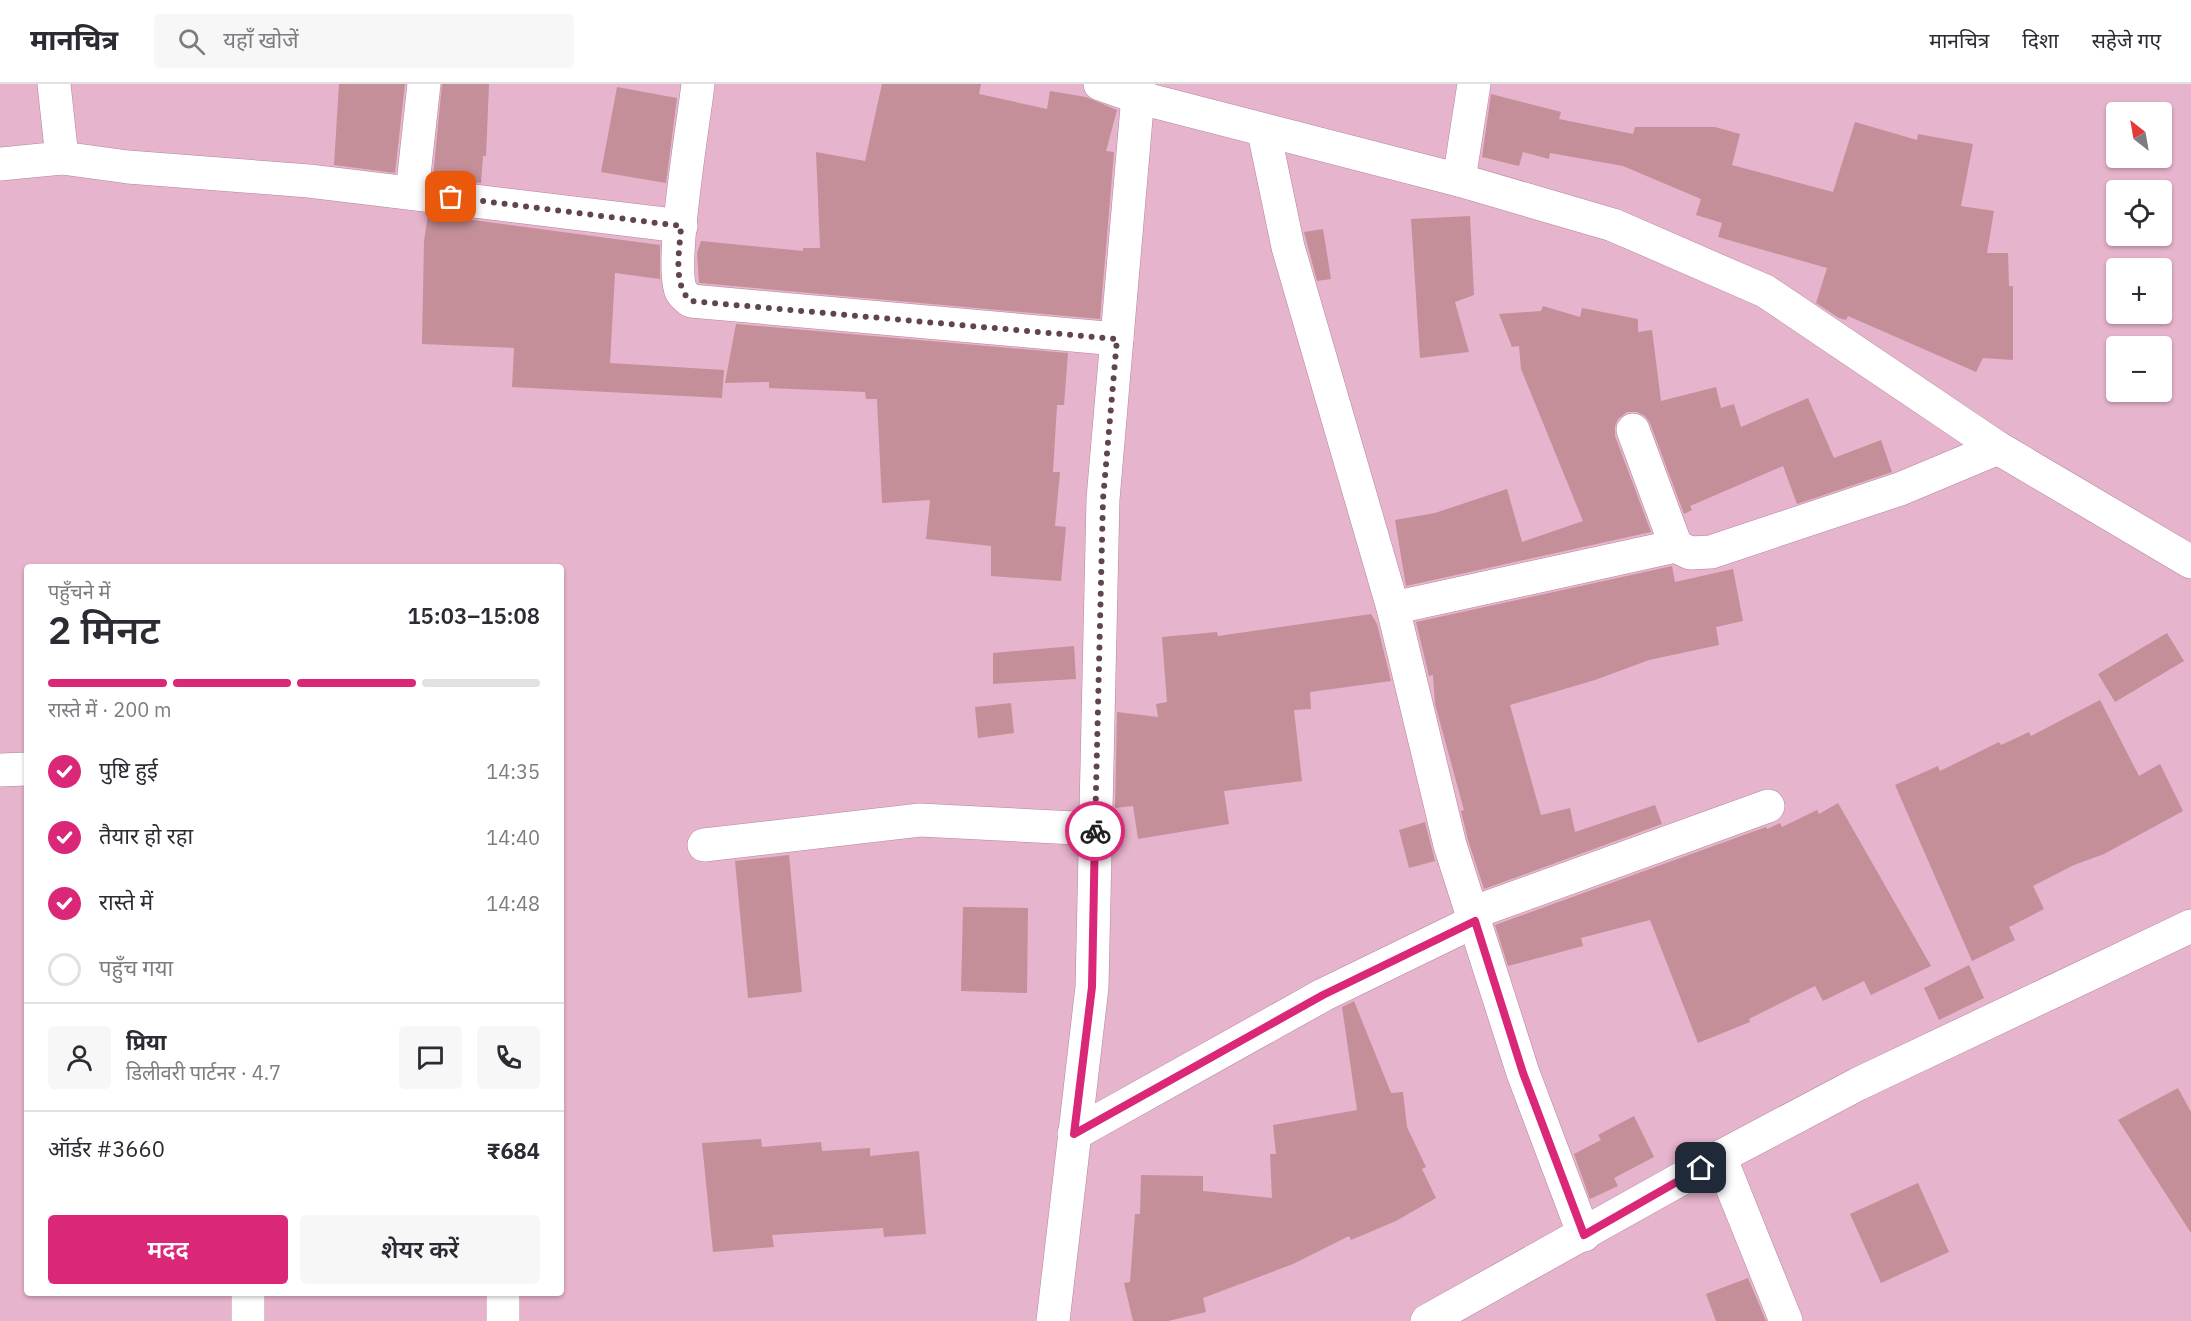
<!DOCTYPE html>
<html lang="hi">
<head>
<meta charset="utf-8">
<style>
	:root { --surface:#fff; --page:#f7f7f7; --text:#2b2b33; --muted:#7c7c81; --line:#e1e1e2; --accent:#db2777 }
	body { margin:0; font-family:"IBM Plex Sans","Noto Sans Devanagari",sans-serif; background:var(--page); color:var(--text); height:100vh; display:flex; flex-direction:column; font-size:22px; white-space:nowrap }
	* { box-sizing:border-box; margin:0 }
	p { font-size:20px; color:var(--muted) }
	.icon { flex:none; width:33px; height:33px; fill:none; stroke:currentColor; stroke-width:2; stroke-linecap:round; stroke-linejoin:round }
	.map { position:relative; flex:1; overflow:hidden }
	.panel { position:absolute; left:24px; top:480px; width:540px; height:732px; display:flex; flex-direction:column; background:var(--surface); border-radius:6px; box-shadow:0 2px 4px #0004 }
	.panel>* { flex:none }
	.needle { width:39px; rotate:329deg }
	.fabs { position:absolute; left:2106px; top:18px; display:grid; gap:12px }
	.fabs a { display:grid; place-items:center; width:66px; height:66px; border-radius:6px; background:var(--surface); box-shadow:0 2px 4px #0004; font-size:30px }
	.pin { position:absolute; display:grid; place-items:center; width:51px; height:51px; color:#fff; margin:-26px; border-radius:12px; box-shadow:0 3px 9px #0006 }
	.courier { position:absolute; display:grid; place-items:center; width:60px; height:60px; margin:-30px; border:4px solid #db2777; border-radius:50%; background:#fff; color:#222; box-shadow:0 2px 8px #0007 }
	.headline em { font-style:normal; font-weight:600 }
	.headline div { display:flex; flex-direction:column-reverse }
	.headline { display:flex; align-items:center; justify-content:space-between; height:102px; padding:0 24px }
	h1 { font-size:39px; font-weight:600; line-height:45px }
	.bar { display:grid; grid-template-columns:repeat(4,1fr); gap:9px 6px; align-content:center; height:72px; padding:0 24px }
	.bar i { height:8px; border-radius:4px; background:var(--line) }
	.bar .selected { background:var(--accent) }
	.bar p { grid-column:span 4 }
	.line { display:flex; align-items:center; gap:15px; padding:0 24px; border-top:2px solid var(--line) }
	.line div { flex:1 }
	.round { display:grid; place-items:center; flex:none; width:63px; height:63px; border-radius:6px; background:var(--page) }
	ol { padding:0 24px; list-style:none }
	li { display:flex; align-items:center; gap:18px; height:66px }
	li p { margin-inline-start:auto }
	li .icon { padding:6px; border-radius:50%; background:var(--accent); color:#fff; stroke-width:4 }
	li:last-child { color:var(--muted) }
	li i { width:33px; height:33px; border:3px solid var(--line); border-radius:50% }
	.button { display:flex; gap:12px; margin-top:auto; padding:12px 24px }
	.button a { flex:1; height:69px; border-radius:6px; background:var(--accent); color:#fff; font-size:24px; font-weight:600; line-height:69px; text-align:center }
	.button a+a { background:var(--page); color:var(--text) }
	header { display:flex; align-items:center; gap:36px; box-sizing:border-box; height:84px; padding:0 30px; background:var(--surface); border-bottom:2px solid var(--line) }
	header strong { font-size:28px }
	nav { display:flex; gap:33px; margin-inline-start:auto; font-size:21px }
	.search { width:420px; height:54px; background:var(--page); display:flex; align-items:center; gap:15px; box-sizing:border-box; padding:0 21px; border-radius:6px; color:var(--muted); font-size:22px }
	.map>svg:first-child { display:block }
	.building { fill:#c48f98 }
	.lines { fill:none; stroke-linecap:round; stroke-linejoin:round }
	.minor-casing { stroke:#b4859c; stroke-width:34 }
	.major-casing { stroke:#b4859c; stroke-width:34 }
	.minor { stroke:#fff; stroke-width:33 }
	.major { stroke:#fff; stroke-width:33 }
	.done { stroke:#604452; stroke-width:6; stroke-dasharray:0 10.8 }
	.route { stroke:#db2777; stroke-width:8 }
</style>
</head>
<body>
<header>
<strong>मानचित्र</strong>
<div class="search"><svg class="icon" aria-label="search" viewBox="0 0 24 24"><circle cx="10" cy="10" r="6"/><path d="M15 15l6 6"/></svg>यहाँ खोजें</div>
<nav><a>मानचित्र</a><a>दिशा</a><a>सहेजे गए</a></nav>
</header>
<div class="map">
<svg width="2191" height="1237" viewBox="0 0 2191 1237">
	<rect width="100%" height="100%" fill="#e6b4cc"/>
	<!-- building -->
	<g class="building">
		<path d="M339,0H405L395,89L334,81Z"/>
		<path d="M442,0H489L486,72H483L481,99L433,93Z"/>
		<path d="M882,0H981L979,10L1047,25L1050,7L1086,13L1117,26L1106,67L1114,68L1100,235L699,199L697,169L701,157L803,167V164H820L816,68L865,77Z"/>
		<path d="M617,3L677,14L666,99L601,88Z"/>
		<path d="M1491,10L1561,28L1559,35L1633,50L1635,43H1715L1740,50L1732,81L1833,108L1855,38L1917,56L1918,50L1973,60L1961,122L1994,127L1987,169H2008L2009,202H2013V276L1983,274L1976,288L1848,232L1846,236L1839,234L1816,219L1827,184L1718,153L1722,139L1696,131L1701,115L1623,82L1550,69L1549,75L1523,68L1519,82L1482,73Z"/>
		<path d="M428,130L660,161V195L615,189L610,279L724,286L722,314L512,303L514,264L422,260L424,157Z"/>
		<path d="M1470,132L1474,211L1455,218L1469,268L1420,274L1411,135Z"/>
		<path d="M1323,145L1331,195L1317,197L1304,148Z"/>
		<path d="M1543,222L1580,233L1582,224L1638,235V248L1652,246L1661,317L1716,303L1721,324L1734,320L1741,343L1808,314L1834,374L1881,356L1892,388L1797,420L1783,382L1690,422L1692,426L1684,430L1650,339L1645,332L1637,328H1627L1618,335L1615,342V352L1651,448L1406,502L1395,436L1435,429L1507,405L1522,458L1583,437L1521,285L1519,262L1512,263L1499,230L1541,227Z"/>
		<path d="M736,240L1068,269L1064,321H1057L1053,388H1060L1055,442L1066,443L1061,497L991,492V462L926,455L930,416L882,419L877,315H866L865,308L769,304V298L725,299Z"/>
		<path d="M1672,482L1675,498L1733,485L1743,537L1716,543L1719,561L1649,576L1595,596L1510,621L1541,731L1570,724L1575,748L1655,721L1662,740L1484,805L1468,756L1461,727L1464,726L1435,620L1433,591L1429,592L1416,538Z"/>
		<path d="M1371,530L1377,540L1391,597L1310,608L1311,625L1294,626L1302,697L1224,707L1229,740L1138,755L1133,722L1115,724L1117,628L1158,633L1156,620L1167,618L1162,553L1217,548L1218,552Z"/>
		<path d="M2167,549L2184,577L2115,618L2098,590Z"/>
		<path d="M1074,562L1076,595L993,600V569Z"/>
		<path d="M2100,616L2139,692L2160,680L2183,727L2104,770L2074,781L2033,802L2044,825L2009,843L2015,856L1972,877L1895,701L1938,682L1940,687L1999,658L2001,661L2029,648L2031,652Z"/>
		<path d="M1011,619L1014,649L978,654L975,623Z"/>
		<path d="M1838,719L1931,882L1871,911L1864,897L1823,917L1815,902L1749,935L1750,938L1698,959L1650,836L1581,854L1583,862L1508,882L1495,841L1766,743L1767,745L1780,739L1782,743L1817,726L1819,730Z"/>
		<path d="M1425,738L1435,777L1409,784L1399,746Z"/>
		<path d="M789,771L802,908L748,914L735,777Z"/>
		<path d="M963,823L1028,824L1027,909L961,907Z"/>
		<path d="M1969,881L1984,914L1939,936L1924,904Z"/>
		<path d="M1354,917L1391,1009L1403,1008L1407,1043L1426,1083L1422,1085L1436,1114L1396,1137L1351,1156L1349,1152L1293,1180L1203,1214L1206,1228L1168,1237H1133L1124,1199L1130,1198L1135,1130H1140L1141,1091L1203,1092V1107L1272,1114L1270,1070H1276L1273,1041L1357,1026L1342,923Z"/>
		<path d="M2178,1004L2191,1028V1149L2118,1036Z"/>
		<path d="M1634,1032L1654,1073L1614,1094L1618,1102L1590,1115L1574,1070L1601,1056L1598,1051Z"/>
		<path d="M761,1055L762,1063L821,1058L822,1067L870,1064V1072L919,1067L926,1150L884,1153L883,1144L772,1151L774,1163L713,1168L702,1059Z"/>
		<path d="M1918,1099L1949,1168L1881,1199L1850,1130Z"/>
		<path d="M1748,1194L1766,1237H1716L1706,1210Z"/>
	</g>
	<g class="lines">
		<!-- minor casing -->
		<g class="minor-casing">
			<g id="minor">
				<path d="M698,0C694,37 669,179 681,207C683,210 687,214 691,217L1117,255"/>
				<path d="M1100,0L1137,13L1459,96L1613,141L1765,207L1998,364L2191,478"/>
				<path d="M1264,48L1288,163L1393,524L1450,761L1523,989L1584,1151"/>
				<path d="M62,74L128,83L309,97L681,142"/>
				<path d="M0,80L62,74L54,0"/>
				<path d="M1459,96L1474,0"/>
				<path d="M412,109L424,0"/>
				<path d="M1633,346L1676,462L1690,469L1711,468L1900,405L1998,364"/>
				<path d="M1393,524L1676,462"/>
				<path d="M0,686L27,685"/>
				<path d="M704,761L920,736L1095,745"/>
				<path d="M1472,829L1768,722"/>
				<path d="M1074,1050L1323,911L1475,837"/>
				<path d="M1720,1073L1786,1237"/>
				<path d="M248,1209V1237"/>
				<path d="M503,1209V1237"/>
				<path d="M1053,1237L1092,903L1103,415L1139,0"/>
			</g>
		</g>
		<!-- major casing -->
		<g class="major-casing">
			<path id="major" d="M1427,1237L1720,1073L1858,1000L2191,842"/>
		</g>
		<!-- minor -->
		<use href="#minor" class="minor"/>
		<!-- major -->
		<use href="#major" class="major"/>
	</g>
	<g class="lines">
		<!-- done -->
		<path class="done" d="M451,113L681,142C680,166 672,198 690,217L1117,255L1103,415L1095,747"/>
		<!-- route -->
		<path class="route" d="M1095,747L1092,903L1074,1050L1323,911L1475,837L1523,989L1584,1151L1701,1084"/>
	</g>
</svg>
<div class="fabs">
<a><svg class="needle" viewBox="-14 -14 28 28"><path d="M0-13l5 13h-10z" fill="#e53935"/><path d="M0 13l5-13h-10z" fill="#7c7c81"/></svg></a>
<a><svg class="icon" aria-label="locate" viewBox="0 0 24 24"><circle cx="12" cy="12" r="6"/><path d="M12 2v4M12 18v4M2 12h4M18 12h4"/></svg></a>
<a>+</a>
<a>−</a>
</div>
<div class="pin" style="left:451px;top:113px;background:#ea580c"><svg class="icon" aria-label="bag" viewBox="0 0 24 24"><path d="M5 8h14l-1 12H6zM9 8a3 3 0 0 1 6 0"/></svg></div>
<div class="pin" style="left:1701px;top:1084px;background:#1f2937"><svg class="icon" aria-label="home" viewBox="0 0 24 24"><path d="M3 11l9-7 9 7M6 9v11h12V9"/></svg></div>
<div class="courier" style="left:1095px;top:747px"><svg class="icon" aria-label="bike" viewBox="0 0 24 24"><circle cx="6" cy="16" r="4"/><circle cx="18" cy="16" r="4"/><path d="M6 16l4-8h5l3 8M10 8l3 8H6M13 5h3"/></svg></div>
<section class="panel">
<div class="headline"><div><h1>2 मिनट</h1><p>पहुँचने में</p></div><em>15:03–15:08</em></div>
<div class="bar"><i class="selected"></i><i class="selected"></i><i class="selected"></i><i></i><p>रास्ते में · 200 m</p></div>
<ol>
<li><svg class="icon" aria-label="check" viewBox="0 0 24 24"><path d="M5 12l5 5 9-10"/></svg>पुष्टि हुई<p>14:35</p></li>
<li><svg class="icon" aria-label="check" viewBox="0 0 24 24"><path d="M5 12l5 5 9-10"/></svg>तैयार हो रहा<p>14:40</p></li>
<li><svg class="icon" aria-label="check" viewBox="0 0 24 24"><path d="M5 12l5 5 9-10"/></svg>रास्ते में<p>14:48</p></li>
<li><i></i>पहुँच गया</li>
</ol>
<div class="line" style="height:108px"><a class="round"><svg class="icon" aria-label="person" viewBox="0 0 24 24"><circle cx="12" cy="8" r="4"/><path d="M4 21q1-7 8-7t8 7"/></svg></a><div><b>प्रिया</b><p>डिलीवरी पार्टनर · 4.7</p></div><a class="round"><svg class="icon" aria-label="chat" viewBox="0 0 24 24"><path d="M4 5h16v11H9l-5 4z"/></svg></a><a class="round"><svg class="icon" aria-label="phone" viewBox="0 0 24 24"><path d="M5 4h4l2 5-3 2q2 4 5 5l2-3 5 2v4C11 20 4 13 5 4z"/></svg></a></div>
<div class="line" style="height:78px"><div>ऑर्डर #3660</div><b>₹684</b></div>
<div class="button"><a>मदद</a><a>शेयर करें</a></div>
</section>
</div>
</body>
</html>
